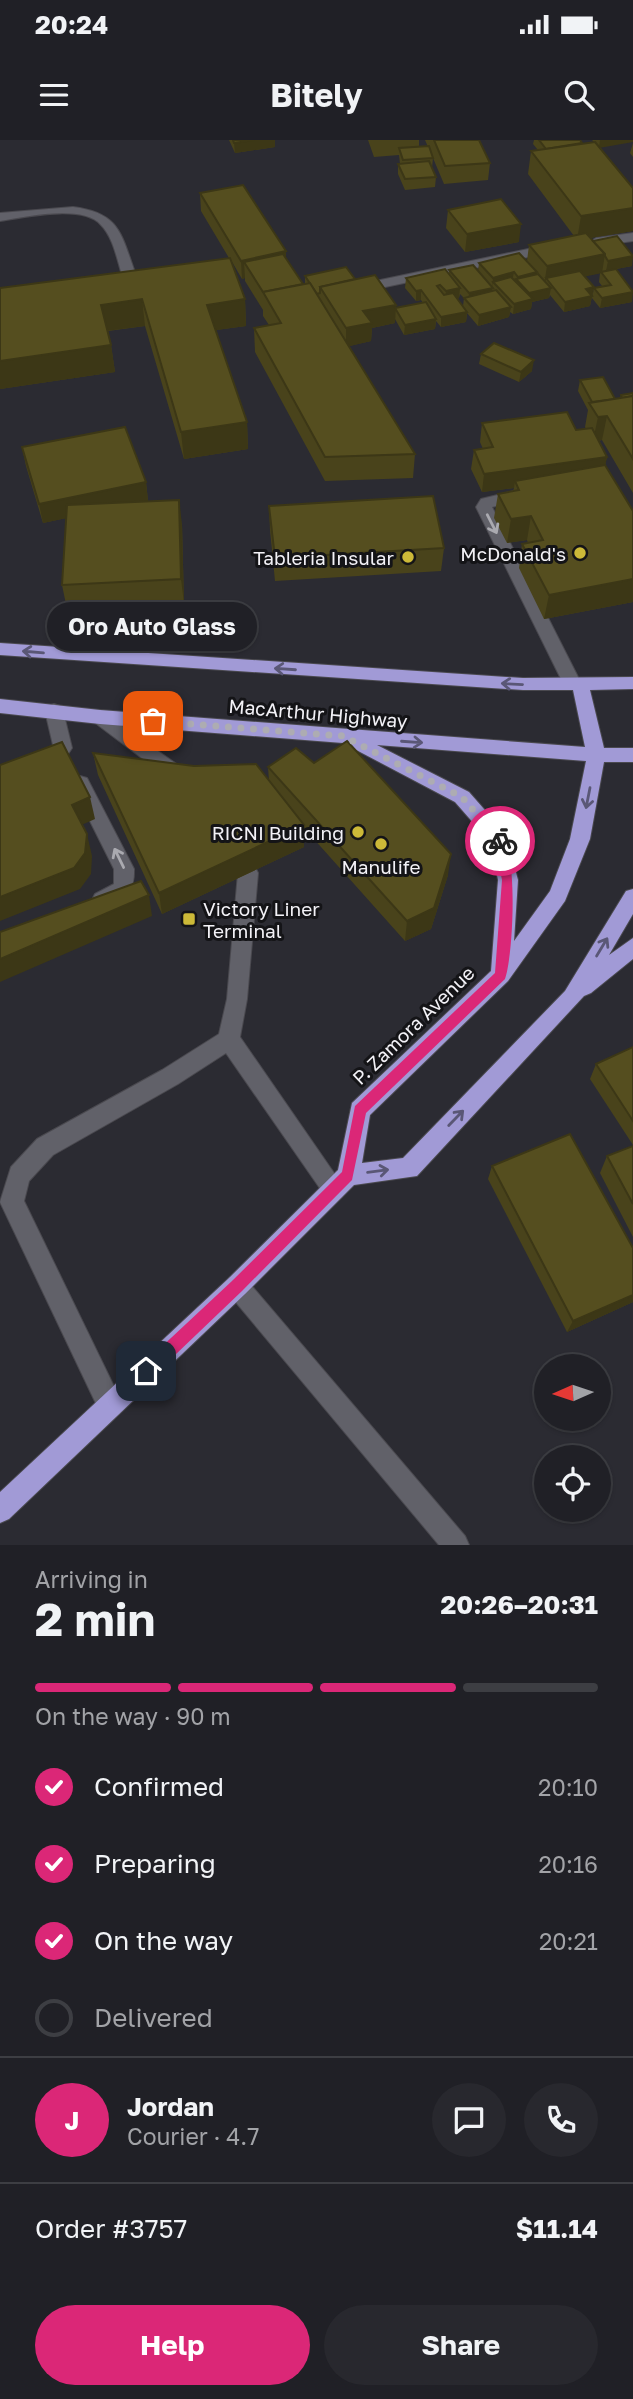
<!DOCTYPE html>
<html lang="en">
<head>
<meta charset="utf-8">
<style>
	:root { --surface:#202026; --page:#28282e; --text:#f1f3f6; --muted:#a2a3a7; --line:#3d3e43; --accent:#db2777 }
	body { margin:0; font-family:"Golos Text",sans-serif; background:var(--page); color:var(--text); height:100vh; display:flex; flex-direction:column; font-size:26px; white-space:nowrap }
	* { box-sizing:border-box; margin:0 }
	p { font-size:23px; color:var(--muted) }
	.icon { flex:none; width:38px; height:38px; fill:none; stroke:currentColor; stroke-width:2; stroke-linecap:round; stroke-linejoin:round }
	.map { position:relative; height:1405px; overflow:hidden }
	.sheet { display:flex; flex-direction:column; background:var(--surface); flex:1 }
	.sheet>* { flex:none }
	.needle { width:46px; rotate:267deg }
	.buttons { position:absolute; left:534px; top:1214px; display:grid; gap:14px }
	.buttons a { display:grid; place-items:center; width:77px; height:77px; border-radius:50%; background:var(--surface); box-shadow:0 2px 5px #0004,0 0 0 2px var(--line); font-size:35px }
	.pin { position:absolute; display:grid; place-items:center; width:60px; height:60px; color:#fff; margin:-30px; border-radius:14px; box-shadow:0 4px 10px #0006 }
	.courier { position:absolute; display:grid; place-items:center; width:70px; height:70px; margin:-35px; border:5px solid #db2777; border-radius:50%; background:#fff; color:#222; box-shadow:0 2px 9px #0007 }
	.bubble { position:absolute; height:49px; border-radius:24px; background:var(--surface); box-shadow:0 2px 5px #0004,0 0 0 2px var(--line); font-size:23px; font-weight:700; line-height:49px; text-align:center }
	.summary em { font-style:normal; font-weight:700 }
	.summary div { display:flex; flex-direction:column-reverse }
	.summary { display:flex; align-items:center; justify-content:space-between; height:119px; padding:0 35px }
	h1 { font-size:46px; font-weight:700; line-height:52px }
	.bar { display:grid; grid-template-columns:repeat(4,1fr); gap:10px 7px; align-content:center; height:84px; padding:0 35px }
	.bar i { height:9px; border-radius:5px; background:var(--line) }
	.bar .selected { background:var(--accent) }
	.bar p { grid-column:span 4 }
	.line { display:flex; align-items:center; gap:18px; padding:0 35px; border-top:2px solid var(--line) }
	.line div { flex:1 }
	.round { display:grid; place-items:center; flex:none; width:74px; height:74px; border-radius:37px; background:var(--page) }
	ol { padding:0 35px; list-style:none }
	li { display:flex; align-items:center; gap:21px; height:77px }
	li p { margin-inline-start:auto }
	li .icon { padding:7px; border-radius:50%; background:var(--accent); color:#fff; stroke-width:4 }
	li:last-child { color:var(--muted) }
	li i { width:38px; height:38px; border:4px solid var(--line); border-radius:50% }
	.cta { display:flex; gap:14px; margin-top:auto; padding:14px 35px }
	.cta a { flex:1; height:80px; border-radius:42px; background:var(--accent); color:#fff; font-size:28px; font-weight:700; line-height:80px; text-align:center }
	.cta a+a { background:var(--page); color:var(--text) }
	.status { display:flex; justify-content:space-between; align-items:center; height:49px; padding:0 35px; background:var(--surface); direction:ltr }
	.status svg { height:19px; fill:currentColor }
	header { display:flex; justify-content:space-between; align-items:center; height:91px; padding:0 35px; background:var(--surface); font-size:32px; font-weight:700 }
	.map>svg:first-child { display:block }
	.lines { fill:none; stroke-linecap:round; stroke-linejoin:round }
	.service-casing { stroke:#4a494f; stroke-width:2 }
	.minor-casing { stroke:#4a494f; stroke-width:2 }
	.trunk-casing { stroke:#4a494f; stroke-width:2 }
	.service { fill:#616169; fill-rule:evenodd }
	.minor { fill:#616169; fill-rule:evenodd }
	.trunk { fill:#a19ad6; fill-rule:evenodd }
	.wall { fill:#49431b; fill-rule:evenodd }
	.shaded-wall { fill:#3c3716 }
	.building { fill:#554e1f; stroke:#3c3716; stroke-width:2 }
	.oneway { stroke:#aaaab0 }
	.oneway2 { stroke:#5a5776 }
	.route { fill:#db2777 }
	.done { stroke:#adacb2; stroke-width:7; stroke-dasharray:0 12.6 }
	.poi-dot { fill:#ccb938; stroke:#141417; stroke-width:2.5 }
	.labels { text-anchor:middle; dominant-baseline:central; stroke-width:6; stroke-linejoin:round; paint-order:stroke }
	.poi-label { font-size:19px; fill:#f3f2f7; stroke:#141417; text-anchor:end }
	.street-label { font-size:19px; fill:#f3f2f7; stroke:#141417 }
</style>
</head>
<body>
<div class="status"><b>20:24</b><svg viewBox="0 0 49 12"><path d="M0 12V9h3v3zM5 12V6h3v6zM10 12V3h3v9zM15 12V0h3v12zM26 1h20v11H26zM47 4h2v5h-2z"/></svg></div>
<header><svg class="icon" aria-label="menu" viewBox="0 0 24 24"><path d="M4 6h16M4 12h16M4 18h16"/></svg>Bitely<svg class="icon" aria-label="search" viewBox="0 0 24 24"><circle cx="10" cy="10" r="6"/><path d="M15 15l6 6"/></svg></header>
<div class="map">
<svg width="633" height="1405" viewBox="0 0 633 1405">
	<rect width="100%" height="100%" fill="#2b2b32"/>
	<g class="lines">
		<!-- service casing -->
		<g class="service-casing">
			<g id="service">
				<path d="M73,67C121,73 121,95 136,135L134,138L129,139L122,135C117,119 113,97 101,85C83,64 25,77 0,81V73Z"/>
				<path d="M522,349L527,350L530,354L527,358L492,367L581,543L578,548H566L563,543L476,367L481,359Z"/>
				<path d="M54,564L60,566L63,571L72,608C58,632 24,638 0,645V631L33,621L53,605L45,571L48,566Z"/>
				<path d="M100,570L189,633L191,638L189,643L182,645L175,643L94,582L91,577L94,572Z"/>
				<path d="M80,636L87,638L134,729C135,753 123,761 102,768L95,766L92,760L95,754L114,744V729L71,643L73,638Z"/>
				<path d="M248,725L255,727L258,733L247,859L240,897L345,1049L342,1057L334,1060L326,1057L226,913L178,944L53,1015L29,1041L24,1061L123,1265L119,1274L110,1278L101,1274L0,1062L11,1027L37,999L162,930L219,894L227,859L238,733L241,727Z"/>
			</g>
		</g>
		<!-- minor casing -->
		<g class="minor-casing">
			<g id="minor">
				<path d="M633,93V101L596,106L590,102L596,98Z"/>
				<path d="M552,104L557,105V111L366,151L359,147L366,143Z"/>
				<path d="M237,1134L245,1138L465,1396L469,1405H439L229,1154L225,1146L229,1138Z"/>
			</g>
		</g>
		<!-- trunk casing -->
		<g class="trunk-casing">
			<path id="trunk" d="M0,503L523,538L633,537V549L590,550L604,608H633V622H604L590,699L565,761L508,841L370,975L362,1023L403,1018L565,851L626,751L633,749V774L609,815L633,798V819L591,853L584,856L417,1036L354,1045L245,1154L9,1379L0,1383V1352L229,1138L338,1030L352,963L491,831L498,740L490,702L455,662L343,603L100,584L0,573V559L100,570L585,607L573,550H523L0,515ZM377,605L586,621L570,699L550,751L514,801L518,740L506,694L469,652Z"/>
		</g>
		<!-- service -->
		<use href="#service" class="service"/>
		<!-- minor -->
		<use href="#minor" class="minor"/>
		<!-- trunk -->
		<use href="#trunk" class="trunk"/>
	</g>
	<!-- wall -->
	<g class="wall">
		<path d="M229,0H275V7L235,13Z"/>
		<path d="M368,0H419V7H428L425,0H479L490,23L488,40L444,44L433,18L432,28L436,37L435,47L405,50L398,34V24H400L399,15L374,17Z"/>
		<path d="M534,0H580L582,4L594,2L592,0H633L600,7L633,91L590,98L593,101L632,126L616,129L632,162L600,168L592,158L594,148L602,146L599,142L600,133L584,136L594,147L590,166L564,172L550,155L549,158L532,162L531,169L513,174L510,172L509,177L478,186L467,173L466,182L441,187L436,181L435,189L404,195L395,179V183L372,188L371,201L349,206L415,314L413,338L325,341L255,212L254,188L269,185L263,176V170L245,141V138L242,139L231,120L245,159L246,186L216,190L247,282L248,309L184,319L145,186L108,191L111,205L115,232L0,249V148L229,118L201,71L200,53L286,111V119L303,144H305V136L355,139L396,165V168L423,163L421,160L416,161L405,148L406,138L449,134V130L478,131L479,123L527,121L529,105L574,96L528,34L531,11L538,10L533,4ZM460,154L464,158L463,166L457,159L459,158Z"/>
		<path d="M633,3V17L630,13Z"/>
		<path d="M448,70L519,102L465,112L446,88Z"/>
		<path d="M481,214L532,231L519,242L479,224Z"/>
		<path d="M580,240L615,259L620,258L621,255L633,253V353L602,300L598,301L607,317L605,325L633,371V462L544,479L519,428L522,404L528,403L527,400L507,403L494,378L498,354L513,351L514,348L482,352L471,329L474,310L483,309L480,302L482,283L576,290L586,289L585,287L588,270L578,251Z"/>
		<path d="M22,307L146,342L148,361L182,384L184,463L67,469L62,445L66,378L43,383L26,326Z"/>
		<path d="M269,366L444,408L441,431L275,441L270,390Z"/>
		<path d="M93,613L269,641L268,627L448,735L431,789L405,801L304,688V707L162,774L98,635Z"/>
		<path d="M633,907V1005L590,939L596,924Z"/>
		<path d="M633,1006V1097L600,1033L607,1016Z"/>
		<path d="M492,1026L633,1108V1162L567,1192L488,1039Z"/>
	</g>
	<!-- shaded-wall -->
	<g class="shaded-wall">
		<path d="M254,0H275V7L235,13L234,3Z"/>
		<path d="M600,0H633V2L599,8Z"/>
		<path d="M633,68V91L577,100L581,76Z"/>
		<path d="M521,84L519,102L465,112L467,94Z"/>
		<path d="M286,111V130L244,122L245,138L242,139L241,121Z"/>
		<path d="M605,114L602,133L550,144L546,138L545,145H544L547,126Z"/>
		<path d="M633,116L632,126L606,131L608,121Z"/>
		<path d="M514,132L512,142H493L491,158L468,163L469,153L492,148L493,138Z"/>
		<path d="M537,132L536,142L517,140L518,137Z"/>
		<path d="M594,147L590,166L564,172L565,162L586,149Z"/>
		<path d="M460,148L459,158L445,162L446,151Z"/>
		<path d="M551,148L549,158L532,162L531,169L513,174L514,164L528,160L529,153Z"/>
		<path d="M421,150V160L416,161V151Z"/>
		<path d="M633,152L632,162L600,168L602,158Z"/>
		<path d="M142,159L145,186L105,191L101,165Z"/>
		<path d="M245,159L246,186L209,191L207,165Z"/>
		<path d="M396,165L395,183L372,188L371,201L346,207V188L363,171Z"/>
		<path d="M511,167L509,177L478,186L479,175Z"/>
		<path d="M467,172L466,182L441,187V177Z"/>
		<path d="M436,179L435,189L404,195L405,185Z"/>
		<path d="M111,205L115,232L0,249V221Z"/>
		<path d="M534,220L532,231L519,242L521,232Z"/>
		<path d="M607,276L602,300L593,301L598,277Z"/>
		<path d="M247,282L248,309L184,319L181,292Z"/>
		<path d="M607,317L603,335L515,341L514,348L482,352L484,334Z"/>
		<path d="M146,342L148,361L43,383L39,364Z"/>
		<path d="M179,360L182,384L184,463L181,439Z"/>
		<path d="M531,376L527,400L507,403L511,379Z"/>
		<path d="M633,439V462L544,479L549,455Z"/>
		<path d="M90,657L95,679L77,687L72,665Z"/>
		<path d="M304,685V707L162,774L159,753Z"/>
		<path d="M87,694L92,716L91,734L80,749L0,781V757Z"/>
		<path d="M451,714L448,735L431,789L405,801L407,781Z"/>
		<path d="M149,755L152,776L0,842V819Z"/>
		<path d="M633,1155V1162L567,1192L573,1181Z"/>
	</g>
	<!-- building -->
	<g class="building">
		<path d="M233,0H254L234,3Z"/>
		<path d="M434,0H479L490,23L445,26Z"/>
		<path d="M539,0H580L582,3L546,9Z"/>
		<path d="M595,2L633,48V68L581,76L531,11Z"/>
		<path d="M429,6L433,18L403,20L399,8Z"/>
		<path d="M429,21L436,37L405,39L398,24Z"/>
		<path d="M243,45L286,111L241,121L200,53Z"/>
		<path d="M501,59L521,84L467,94L448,70Z"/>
		<path d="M586,93L605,114L547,126L529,105Z"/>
		<path d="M617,96L633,116L608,121L605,116V114L593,101Z"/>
		<path d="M519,113L537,132L518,137L514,132L493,138L479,123Z"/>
		<path d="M283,114L303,144L263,152L244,122Z"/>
		<path d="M230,118L245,159L207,165L247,282L181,292L142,159L101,165L111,205L0,221V148Z"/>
		<path d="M473,125L493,148L469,153L449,130Z"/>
		<path d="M346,127L355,139L320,147V153L317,154L305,136Z"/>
		<path d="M445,129L460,148L446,151L440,145L437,146L444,155L453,153L467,172L441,177L421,150L416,151L406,138Z"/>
		<path d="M616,129L633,152L602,158L594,148L611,145L601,132Z"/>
		<path d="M580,131L594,147L586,149L592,156L565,162L546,138Z"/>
		<path d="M538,134L551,148L529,153L516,139Z"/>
		<path d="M375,135L396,165L363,171L372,183L346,188L320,147Z"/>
		<path d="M511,137L533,159L514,164L493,142Z"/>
		<path d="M310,143L415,314L325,317L254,188L281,183L263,152Z"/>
		<path d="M496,150L511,167L479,175L464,158Z"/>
		<path d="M426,162L436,179L405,185L395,168Z"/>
		<path d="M494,203L534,220L521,232L481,214Z"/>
		<path d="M603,237L615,259L592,262L580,240Z"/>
		<path d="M633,253V256L622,258L621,255Z"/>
		<path d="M633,256V319L607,276L598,277L589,263Z"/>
		<path d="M567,272L576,290L592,288L607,317L484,334L474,310L493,307L482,283Z"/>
		<path d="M125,287L146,342L39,364L22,307Z"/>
		<path d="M605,325L633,371V439L549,455L522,404L543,400L531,376L511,379L498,354L519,350L515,341Z"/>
		<path d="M433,356L444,408L275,418L269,366Z"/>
		<path d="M179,360L181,439L62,445L67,365Z"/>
		<path d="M347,601L451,714L434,768L407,781L268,627L296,608L314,623Z"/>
		<path d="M62,602L90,657L72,665L87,694L85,713L74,728L0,757V625Z"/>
		<path d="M93,613L194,626L256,624L304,685L159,753Z"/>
		<path d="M141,741L149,755L0,819V792Z"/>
		<path d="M633,907V981L596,924Z"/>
		<path d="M570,994L633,1108V1155L573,1181L492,1026Z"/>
		<path d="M633,1006V1064L607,1016Z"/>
	</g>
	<!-- one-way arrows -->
	<defs><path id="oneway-shaft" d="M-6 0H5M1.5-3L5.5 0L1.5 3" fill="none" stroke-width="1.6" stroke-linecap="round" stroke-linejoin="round" transform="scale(1.75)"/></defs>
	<g class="oneway">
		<use href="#oneway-shaft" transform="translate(492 384) rotate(63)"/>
		<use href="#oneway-shaft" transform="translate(119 718) rotate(-116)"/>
	</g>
	<g class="oneway2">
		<use href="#oneway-shaft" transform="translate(33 512) rotate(-175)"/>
		<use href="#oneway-shaft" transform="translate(285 529) rotate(-176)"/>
		<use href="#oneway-shaft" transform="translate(512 544) rotate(-177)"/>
		<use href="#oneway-shaft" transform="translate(412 602) rotate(4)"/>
		<use href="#oneway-shaft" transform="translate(588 658) rotate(101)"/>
		<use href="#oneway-shaft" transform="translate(602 807) rotate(-59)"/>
		<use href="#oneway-shaft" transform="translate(456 978) rotate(-46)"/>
		<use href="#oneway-shaft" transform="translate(378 1031) rotate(-7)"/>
	</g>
	<!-- route -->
	<path class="route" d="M500,697C519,707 513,818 505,839L366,973L352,1040L242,1151L152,1237L146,1239L141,1237L139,1231L141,1226L232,1141L342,1032L355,966L495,833L502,740L494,701Z"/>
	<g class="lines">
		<!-- done -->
		<path class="done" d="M153,581L343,596L462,657L500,701"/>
	</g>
	<!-- markers -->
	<g class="poi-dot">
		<circle cx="580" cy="413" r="7"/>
		<circle cx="408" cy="417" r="7"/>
		<circle cx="358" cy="692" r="7"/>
		<circle cx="381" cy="704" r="7"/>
		<rect x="182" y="772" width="14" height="14" rx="3.5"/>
	</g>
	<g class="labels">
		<!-- poi labels -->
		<g class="poi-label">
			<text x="566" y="413">McDonald's</text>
			<text x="394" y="417">Tableria Insular</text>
			<text x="344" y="692">RICNI Building</text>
			<text x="381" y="726" text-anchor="middle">Manulife</text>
			<text x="203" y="768" text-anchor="start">Victory Liner<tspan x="203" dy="22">Terminal</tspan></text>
		</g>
		<!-- street labels -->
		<g class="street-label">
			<text transform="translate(318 573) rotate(5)">MacArthur Highway</text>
			<text transform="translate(413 885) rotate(-44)">P. Zamora Avenue</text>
		</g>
	</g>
</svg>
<div class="buttons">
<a><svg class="needle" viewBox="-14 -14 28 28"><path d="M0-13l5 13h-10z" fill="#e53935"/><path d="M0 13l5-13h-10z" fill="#a2a3a7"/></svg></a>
<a><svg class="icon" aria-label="locate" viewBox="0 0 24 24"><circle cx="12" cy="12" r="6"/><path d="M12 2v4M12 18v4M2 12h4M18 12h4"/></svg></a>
</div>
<div class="pin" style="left:153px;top:581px;background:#ea580c"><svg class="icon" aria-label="bag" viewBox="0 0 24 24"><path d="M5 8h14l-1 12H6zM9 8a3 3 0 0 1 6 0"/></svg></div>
<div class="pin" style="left:146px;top:1231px;background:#1f2937"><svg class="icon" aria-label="home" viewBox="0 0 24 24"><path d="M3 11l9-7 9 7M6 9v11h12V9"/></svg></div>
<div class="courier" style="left:500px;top:701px"><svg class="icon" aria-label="bike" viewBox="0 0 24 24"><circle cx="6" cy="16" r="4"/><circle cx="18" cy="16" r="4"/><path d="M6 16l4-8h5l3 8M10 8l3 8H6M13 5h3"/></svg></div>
<div class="bubble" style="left:47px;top:462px;width:210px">Oro Auto Glass</div>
</div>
<section class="sheet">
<div class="summary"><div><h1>2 min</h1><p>Arriving in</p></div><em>20:26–20:31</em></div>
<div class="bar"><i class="selected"></i><i class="selected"></i><i class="selected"></i><i></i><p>On the way · 90 m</p></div>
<ol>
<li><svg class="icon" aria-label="check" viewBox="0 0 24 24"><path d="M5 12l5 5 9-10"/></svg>Confirmed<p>20:10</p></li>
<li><svg class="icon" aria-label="check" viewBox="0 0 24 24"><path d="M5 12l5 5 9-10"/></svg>Preparing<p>20:16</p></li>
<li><svg class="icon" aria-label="check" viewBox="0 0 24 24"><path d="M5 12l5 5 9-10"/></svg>On the way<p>20:21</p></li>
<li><i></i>Delivered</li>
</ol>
<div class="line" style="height:126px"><b class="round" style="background:var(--accent);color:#fff">J</b><div><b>Jordan</b><p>Courier · 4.7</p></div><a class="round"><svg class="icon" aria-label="chat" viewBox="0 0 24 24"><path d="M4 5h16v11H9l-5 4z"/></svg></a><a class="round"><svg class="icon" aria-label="phone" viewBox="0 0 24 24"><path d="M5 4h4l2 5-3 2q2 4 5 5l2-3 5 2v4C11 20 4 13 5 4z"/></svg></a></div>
<div class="line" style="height:91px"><div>Order #3757</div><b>$11.14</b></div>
<div class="cta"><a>Help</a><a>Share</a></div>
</section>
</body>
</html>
